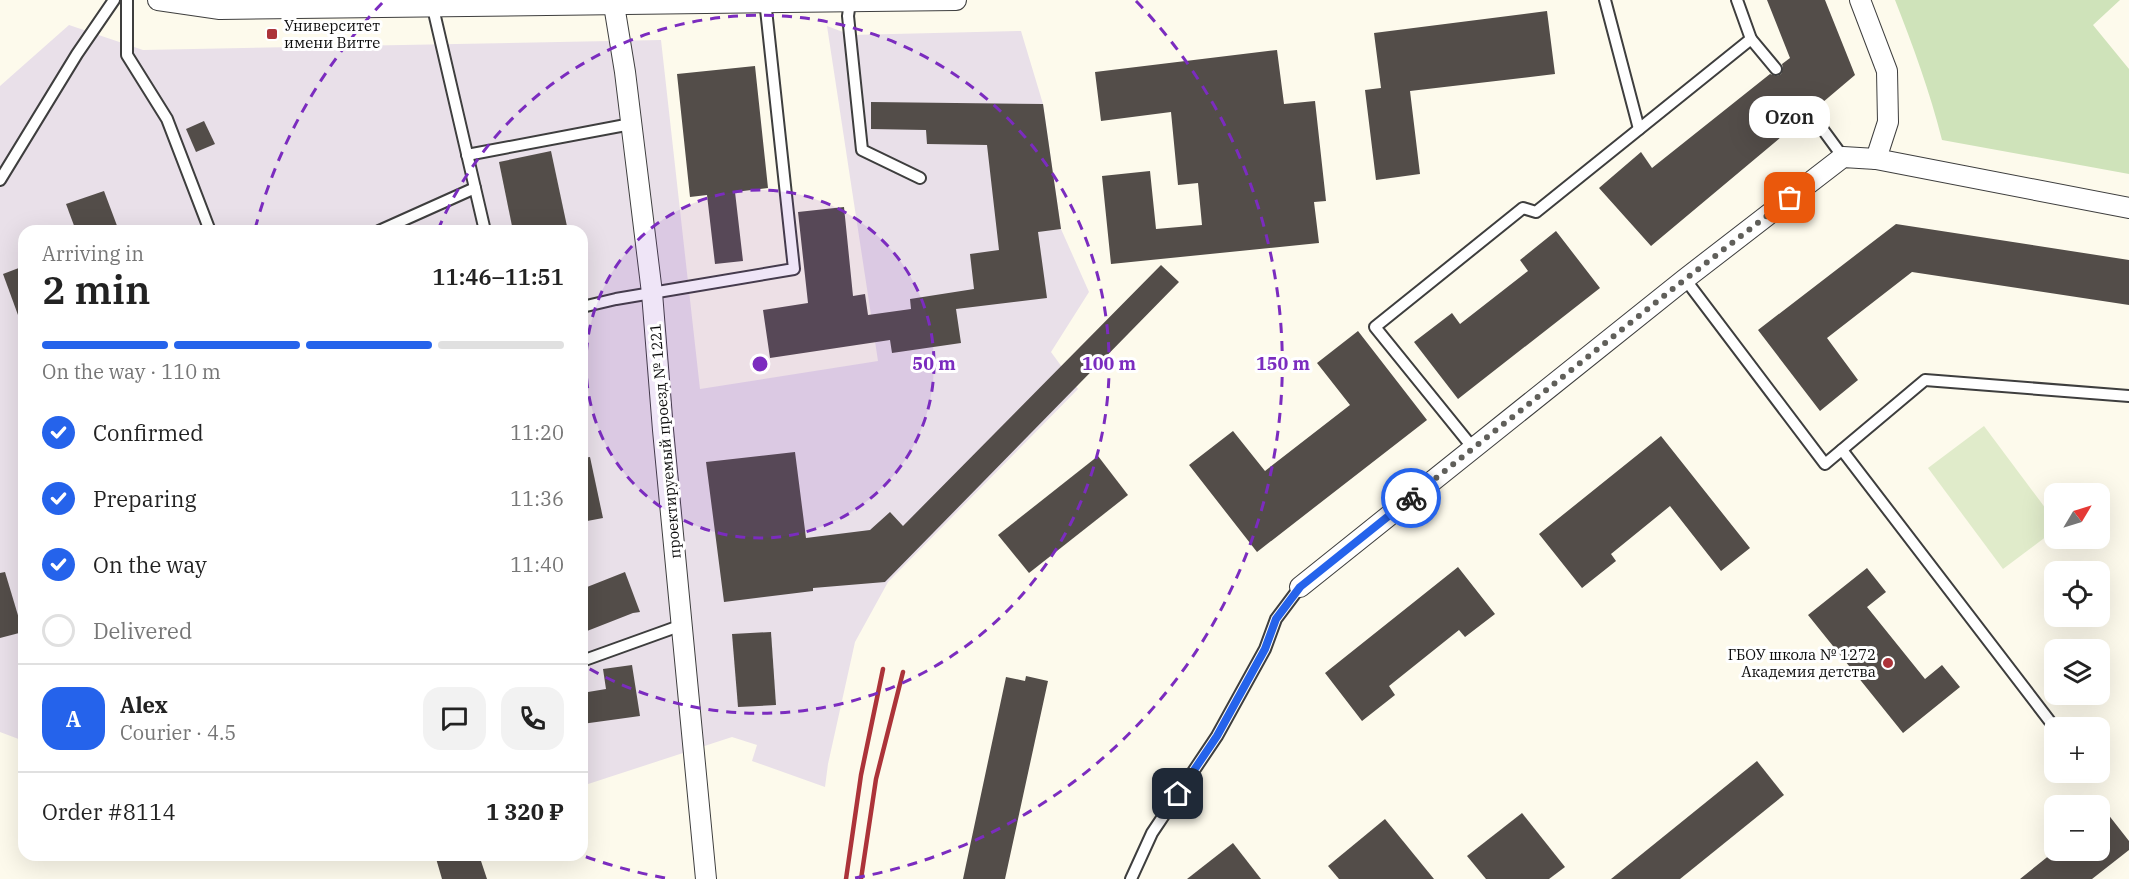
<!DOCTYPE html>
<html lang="en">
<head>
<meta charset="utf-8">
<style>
	:root { --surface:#fff; --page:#f2f2f2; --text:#222; --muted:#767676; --line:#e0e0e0; --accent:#2563eb }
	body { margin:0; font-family:"IBM Plex Serif",serif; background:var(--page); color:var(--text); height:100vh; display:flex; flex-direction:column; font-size:22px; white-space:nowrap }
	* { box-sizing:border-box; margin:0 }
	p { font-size:20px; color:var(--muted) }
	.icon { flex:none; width:33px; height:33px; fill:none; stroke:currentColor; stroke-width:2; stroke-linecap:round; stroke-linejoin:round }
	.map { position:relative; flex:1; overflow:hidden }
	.sheet { position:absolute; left:18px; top:225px; width:570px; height:636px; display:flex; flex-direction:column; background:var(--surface); border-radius:18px; box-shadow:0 6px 24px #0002 }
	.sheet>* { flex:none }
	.needle { width:39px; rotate:52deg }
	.buttons { position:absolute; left:2044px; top:483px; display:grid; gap:12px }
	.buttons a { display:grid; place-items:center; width:66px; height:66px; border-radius:12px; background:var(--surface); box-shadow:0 6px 24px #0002; font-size:30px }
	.pin { position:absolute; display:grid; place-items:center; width:51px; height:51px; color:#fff; margin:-26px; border-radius:12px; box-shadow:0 3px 9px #0006 }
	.courier { position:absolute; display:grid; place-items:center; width:60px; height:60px; margin:-30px; border:4px solid #2563eb; border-radius:50%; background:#fff; color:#222; box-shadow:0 2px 8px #0007 }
	.bubble { position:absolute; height:42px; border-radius:18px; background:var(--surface); box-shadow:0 6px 24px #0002; font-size:20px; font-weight:600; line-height:42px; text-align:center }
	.summary em { font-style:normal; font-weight:600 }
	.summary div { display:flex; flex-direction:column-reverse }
	.summary { display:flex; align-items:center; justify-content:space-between; height:102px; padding:0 24px }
	h1 { font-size:39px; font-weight:600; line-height:45px }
	.bar { display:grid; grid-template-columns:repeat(4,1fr); gap:9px 6px; align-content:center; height:72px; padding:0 24px }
	.bar i { height:8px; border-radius:4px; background:var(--line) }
	.bar .on { background:var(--accent) }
	.bar p { grid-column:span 4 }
	.line { display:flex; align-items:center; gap:15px; padding:0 24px; border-top:2px solid var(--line) }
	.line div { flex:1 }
	.round { display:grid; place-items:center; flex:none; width:63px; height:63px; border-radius:18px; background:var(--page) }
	ol { padding:0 24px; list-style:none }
	li { display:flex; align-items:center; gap:18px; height:66px }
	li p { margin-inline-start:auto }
	li .icon { padding:6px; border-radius:50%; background:var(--accent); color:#fff; stroke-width:4 }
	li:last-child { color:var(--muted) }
	li i { width:33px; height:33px; border:3px solid var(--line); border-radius:50% }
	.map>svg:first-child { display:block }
	.industrial { fill:#e9e0e9 }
	.green { fill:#cfe3ba }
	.pitch { fill:#e0ebca }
	.building { fill:#534d49 }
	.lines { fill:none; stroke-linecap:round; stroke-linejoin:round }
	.service-casing { stroke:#3e3e3e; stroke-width:14 }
	.minor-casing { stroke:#3e3e3e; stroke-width:22 }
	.service { stroke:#fff; stroke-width:10 }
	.minor { stroke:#fff; stroke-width:20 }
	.rail { stroke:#ac3339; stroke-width:4.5 }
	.done { stroke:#605f5a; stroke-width:6; stroke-dasharray:0 10.8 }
	.route { stroke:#2563eb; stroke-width:8 }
	.ring { fill:none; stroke:#7b2cbf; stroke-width:3; stroke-dasharray:10 8 }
	.poi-dot { fill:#ac3339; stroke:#fff; stroke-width:2 }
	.labels { text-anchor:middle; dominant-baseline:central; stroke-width:6; stroke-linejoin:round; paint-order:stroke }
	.poi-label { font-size:15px; fill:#0b0b0b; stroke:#fff; text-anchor:start }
	.street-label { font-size:15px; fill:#0b0b0b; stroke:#fff }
	.centre { fill:#7b2cbf; stroke:#fff; stroke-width:3 }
	.ring-label { font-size:18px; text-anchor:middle; font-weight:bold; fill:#7b2cbf; stroke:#fff; stroke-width:6; stroke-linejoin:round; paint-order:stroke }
</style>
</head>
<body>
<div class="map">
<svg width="2129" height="879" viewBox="0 0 2129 879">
	<rect width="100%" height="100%" fill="#fdfaec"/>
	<!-- industrial -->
	<path class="industrial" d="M69,25L143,50L661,40L700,389L878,361L827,26L851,35L1021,31L1043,104L1061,229L1089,292L1051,352L1078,389L888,582L855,642L828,764L825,787L752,761L757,745L732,737L582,786V231H24V741L0,732V86Z"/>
	<!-- green -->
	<path class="green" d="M1895,0H2120L2093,25L2129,69V174L1942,140C1930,92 1913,46 1895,0Z"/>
	<!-- pitch -->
	<path class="pitch" d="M1984,426L2055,521V530L2003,569L1928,468Z"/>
	<!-- building -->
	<g class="building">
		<path d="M1767,0H1825L1855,75L1816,108L1810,105L1805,106L1803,112L1805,117L1651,246L1599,188L1641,152L1652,168L1770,74L1777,76L1781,74L1783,68L1782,64L1790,58Z"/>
		<path d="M1547,11L1555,74L1410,91L1420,174L1376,180L1365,90L1381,88L1374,33Z"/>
		<path d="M1277,50L1284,104L1315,101L1326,201L1314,202L1319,243L1111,264L1102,176L1150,171L1156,229L1202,225L1198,183L1178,185L1171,112L1101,121L1095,72Z"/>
		<path d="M755,66L768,188L735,192L743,261L715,264L707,195L690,197L677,74Z"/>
		<path d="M871,102L1043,104L1061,229L1038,232L1047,298L956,309L961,343L892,353L890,340L770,358L763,310L808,303L798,212L844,207L853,296L865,294L868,315L911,309L910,299L974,289L970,254L999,250L987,145L927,144L926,130L871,129Z"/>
		<path d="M204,121L215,144L196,152L186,129Z"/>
		<path d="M551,151L568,231H513L499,162Z"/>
		<path d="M104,191L119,231H76L66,204Z"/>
		<path d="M1896,224L2129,260V305L1912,272L1827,338L1858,380L1820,411L1758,330Z"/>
		<path d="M1556,231L1600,288L1458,399L1414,342L1452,313L1460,324L1528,271L1520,260Z"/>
		<path d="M1161,265L1179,282L885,582L813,588V591L724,602L706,462L795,452L806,538L870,530L890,512L903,526Z"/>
		<path d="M24,266V326H22L3,274Z"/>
		<path d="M1358,331L1427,420L1257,552L1189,465L1233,431L1265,471L1350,405L1317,363Z"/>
		<path d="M1661,436L1750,548L1721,571L1670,506L1611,554L1616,561L1582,588L1539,534Z"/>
		<path d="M1098,456L1128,495L1029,573L998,535Z"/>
		<path d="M590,457L603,518L582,522V458Z"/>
		<path d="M1458,567L1495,614L1465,637L1459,630L1389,686L1395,695L1362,721L1325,673Z"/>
		<path d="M1867,568L1886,592L1867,607L1925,679L1942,665L1960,687L1903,733L1808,615Z"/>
		<path d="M5,572L23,632L0,638V573Z"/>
		<path d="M625,572L640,612L633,613L582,633V589Z"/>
		<path d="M771,632L776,705L738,707L732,634Z"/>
		<path d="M632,665L640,716L582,724V693L606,689L603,669Z"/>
		<path d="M1026,676L1048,681L1005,879H963L1006,677L1025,681Z"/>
		<path d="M1757,761L1784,795L1680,879H1611Z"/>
		<path d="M2100,804L2129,841V850L2092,879H2020L2056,850H2100Z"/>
		<path d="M1522,813L1565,867L1549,879H1486L1467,856Z"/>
		<path d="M1385,819L1434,879H1339L1328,866Z"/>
		<path d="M1233,843L1261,879H1187Z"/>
		<path d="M435,855H479L487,879H442Z"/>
	</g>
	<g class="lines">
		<!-- service casing -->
		<g class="service-casing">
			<g id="service">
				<path d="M127,0V55L167,119L210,231"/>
				<path d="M1605,0L1639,129"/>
				<path d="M1737,0L1751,39"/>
				<path d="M850,2L848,16L862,150L920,178"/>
				<path d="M433,8L485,231"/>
				<path d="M1810,112L1843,157"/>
				<path d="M467,155L631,124"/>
				<path d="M0,180L77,54L114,0"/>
				<path d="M379,231L475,188"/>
				<path d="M1685,279L1825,464L1925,380L2129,396"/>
				<path d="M582,307L616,299L794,269L765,0"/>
				<path d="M1473,448L1375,327L1523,208L1536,212L1751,39L1776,69"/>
				<path d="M1842,450L2055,728"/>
				<path d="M582,661L682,625"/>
				<path d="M1131,879L1152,833L1217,736L1265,649L1276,619L1300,587"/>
			</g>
		</g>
		<!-- minor casing -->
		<g class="minor-casing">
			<g id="minor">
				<path d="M158,0L220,9L956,0"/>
				<path d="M1860,0L1887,71L1888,122L1876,159"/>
				<path d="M614,5L625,72L652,293L663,430L706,879"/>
				<path d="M1300,587L1685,279L1843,157L1876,159L2129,208"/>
			</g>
		</g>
		<!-- service -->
		<use href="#service" class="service"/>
		<!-- minor -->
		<use href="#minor" class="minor"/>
		<!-- rail -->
		<g class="rail">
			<path d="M846,879L861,775L883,669"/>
			<path d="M861,879L876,779L903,672"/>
		</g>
	</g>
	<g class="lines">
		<!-- done -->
		<path class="done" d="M1411,498L1674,288L1790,198"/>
		<!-- route -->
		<path class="route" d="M1178,794L1217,736L1265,649L1276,619L1300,587L1411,498"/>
	</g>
	<!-- distance rings -->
	<circle cx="760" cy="364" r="174" fill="#7b2cbf" fill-opacity=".12"/>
	<g class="ring">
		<circle cx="760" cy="364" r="174"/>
		<path d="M438 230A349 349 0 1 1 583 665"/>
		<path d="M665 878A523 523 0 0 1 581 855M255 229A523 523 0 0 1 384 1M1136 1A523 523 0 0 1 855 878"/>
	</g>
	<!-- markers -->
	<g class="poi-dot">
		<rect x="266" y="28" width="12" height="12" rx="3"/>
		<circle cx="1888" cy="663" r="6"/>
	</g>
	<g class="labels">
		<!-- poi labels -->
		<g class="poi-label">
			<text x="284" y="25">Университет<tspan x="284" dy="17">имени Витте</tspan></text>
			<text x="1876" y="654" text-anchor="end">ГБОУ школа № 1272<tspan x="1876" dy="17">Академия детства</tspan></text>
		</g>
		<!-- street labels -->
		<g class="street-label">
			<text transform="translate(665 441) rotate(-95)">проектируемый проезд № 1221</text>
		</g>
	</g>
	<circle cx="760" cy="364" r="9" class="centre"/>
	<g class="ring-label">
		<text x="934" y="370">50 m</text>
		<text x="1109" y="370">100 m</text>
		<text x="1283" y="370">150 m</text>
	</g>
</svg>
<div class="buttons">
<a><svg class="needle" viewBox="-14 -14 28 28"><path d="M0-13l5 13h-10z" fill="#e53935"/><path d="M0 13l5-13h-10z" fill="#767676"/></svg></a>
<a><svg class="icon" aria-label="locate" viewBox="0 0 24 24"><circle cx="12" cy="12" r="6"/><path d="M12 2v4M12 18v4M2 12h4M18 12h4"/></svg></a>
<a><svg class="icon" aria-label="layers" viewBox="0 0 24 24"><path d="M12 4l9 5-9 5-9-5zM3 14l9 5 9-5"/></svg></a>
<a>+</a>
<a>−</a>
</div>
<div class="pin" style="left:1790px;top:198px;background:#ea580c"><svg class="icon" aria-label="bag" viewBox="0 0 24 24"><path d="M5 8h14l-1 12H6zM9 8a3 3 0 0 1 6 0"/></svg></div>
<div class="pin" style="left:1178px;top:794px;background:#1f2937"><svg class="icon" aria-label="home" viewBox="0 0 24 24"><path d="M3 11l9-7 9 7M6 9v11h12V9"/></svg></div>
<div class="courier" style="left:1411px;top:498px"><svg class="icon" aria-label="bike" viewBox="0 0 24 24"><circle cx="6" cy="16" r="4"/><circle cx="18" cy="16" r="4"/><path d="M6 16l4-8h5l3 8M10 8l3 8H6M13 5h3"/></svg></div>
<div class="bubble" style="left:1749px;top:96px;width:81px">Ozon</div>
<section class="sheet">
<div class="summary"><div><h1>2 min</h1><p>Arriving in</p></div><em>11:46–11:51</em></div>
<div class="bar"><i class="on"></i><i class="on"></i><i class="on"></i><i></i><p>On the way · 110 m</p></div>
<ol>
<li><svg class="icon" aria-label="check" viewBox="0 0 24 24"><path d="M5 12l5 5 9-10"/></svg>Confirmed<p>11:20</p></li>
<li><svg class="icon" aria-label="check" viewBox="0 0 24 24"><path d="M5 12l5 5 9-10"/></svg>Preparing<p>11:36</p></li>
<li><svg class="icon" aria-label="check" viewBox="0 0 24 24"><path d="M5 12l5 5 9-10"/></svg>On the way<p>11:40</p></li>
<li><i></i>Delivered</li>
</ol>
<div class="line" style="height:108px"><b class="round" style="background:var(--accent);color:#fff">A</b><div><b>Alex</b><p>Courier · 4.5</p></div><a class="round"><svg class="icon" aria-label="chat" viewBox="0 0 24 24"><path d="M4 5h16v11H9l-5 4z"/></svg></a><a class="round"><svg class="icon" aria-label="phone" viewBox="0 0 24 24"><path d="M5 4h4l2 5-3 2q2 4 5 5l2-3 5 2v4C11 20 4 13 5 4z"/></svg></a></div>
<div class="line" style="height:78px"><div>Order #8114</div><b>1 320 ₽</b></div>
</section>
</div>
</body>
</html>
